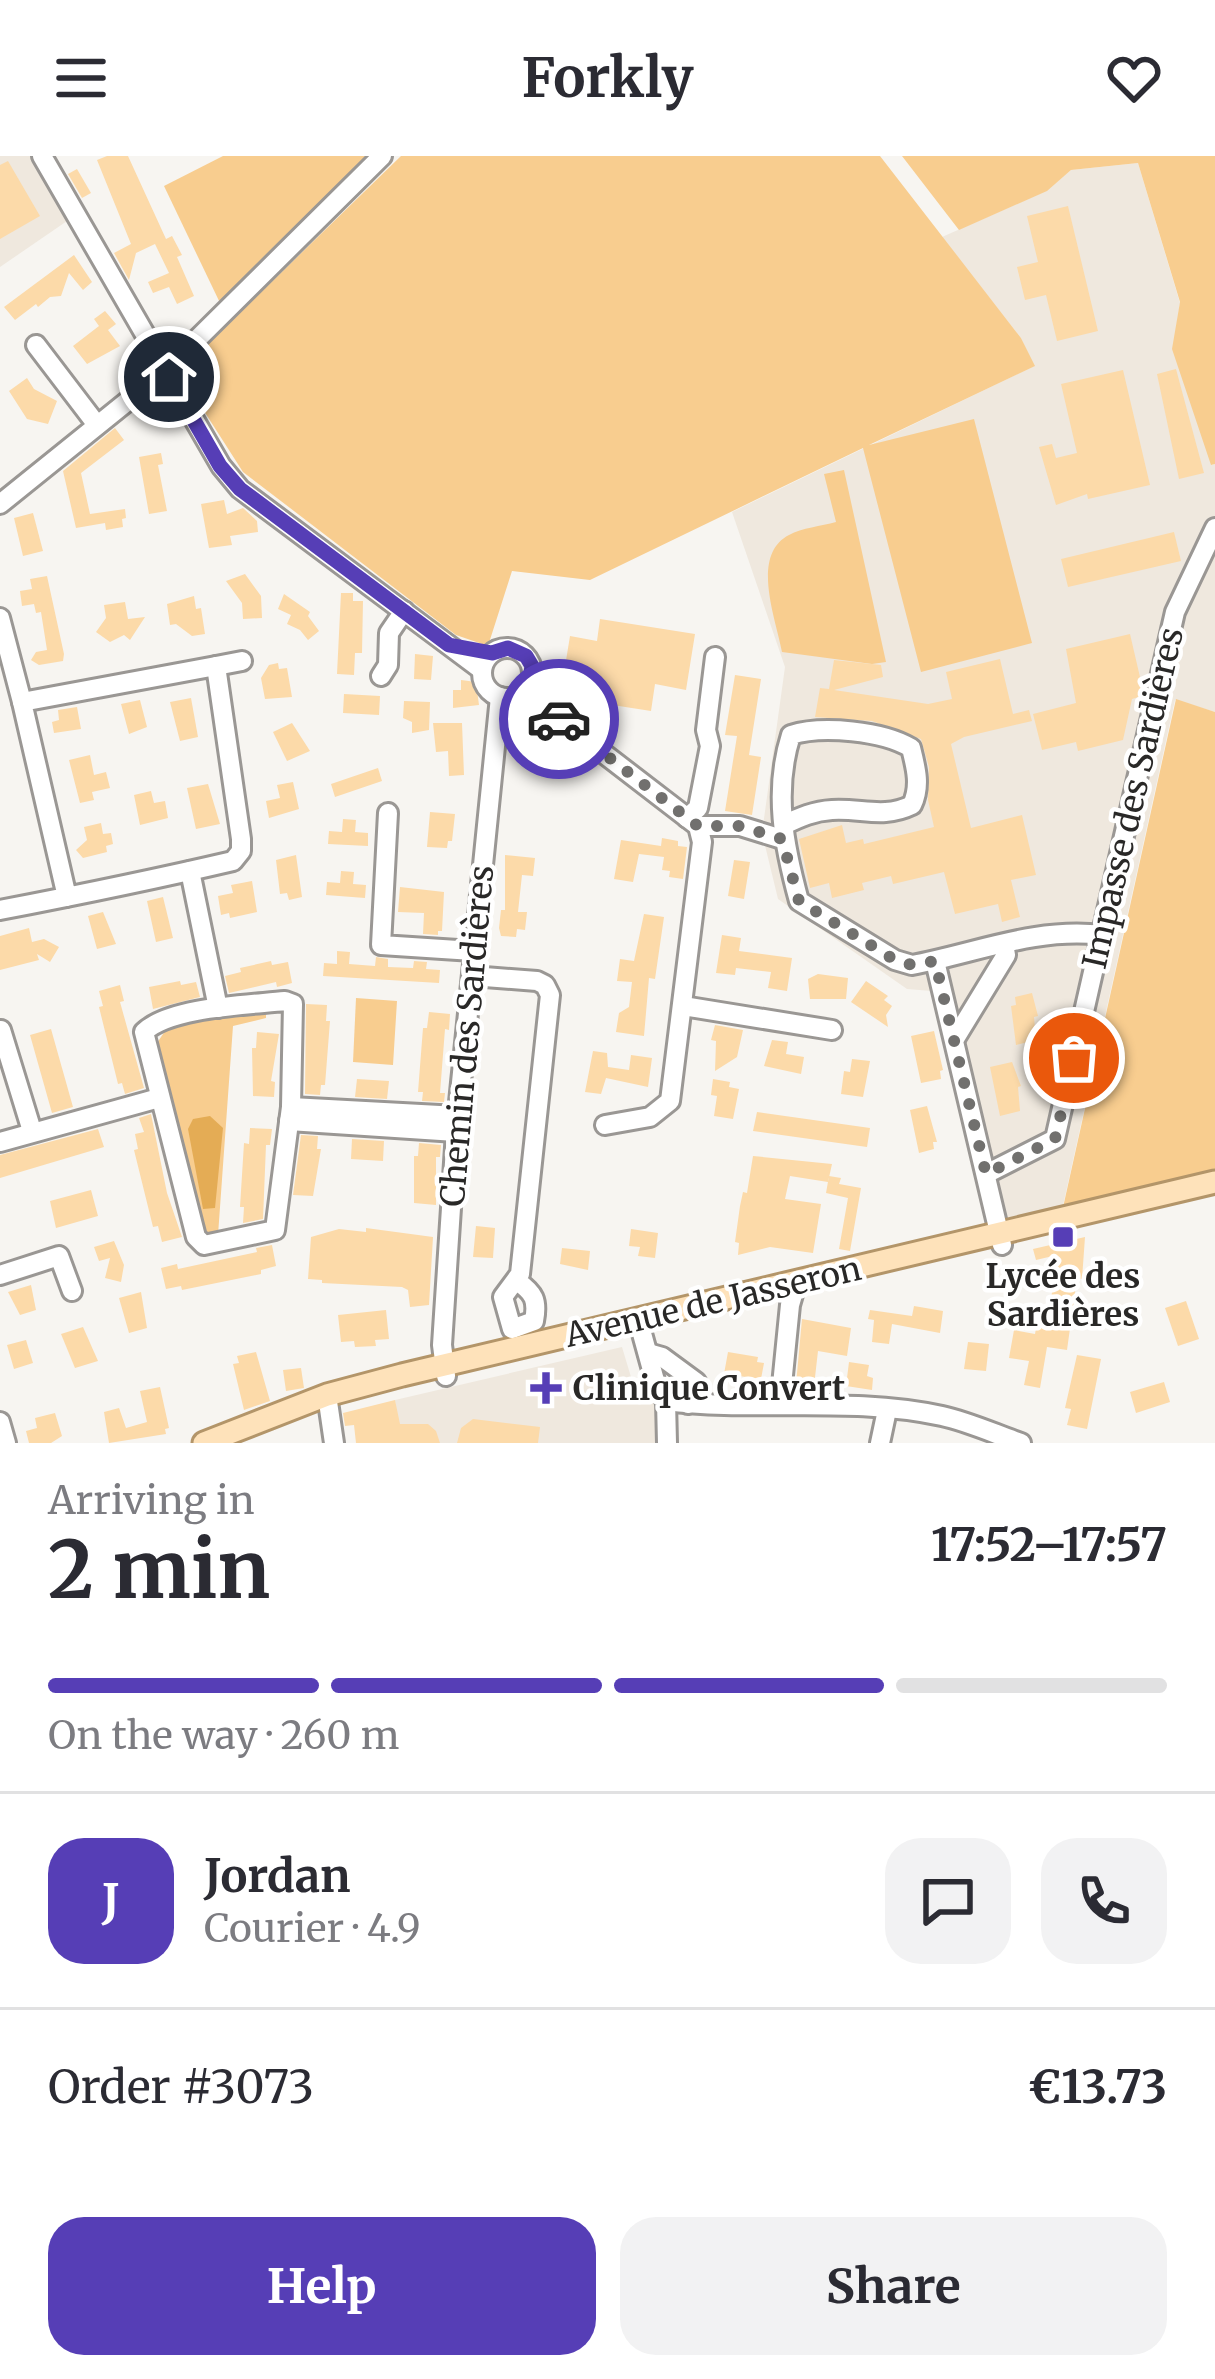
<!DOCTYPE html>
<html lang="en">
<head>
<meta charset="utf-8">
<style>
	:root { --surface:#fff; --page:#f2f2f3; --text:#2b2b33; --muted:#7c7c81; --line:#e1e1e2; --accent:#563eb6 }
	body { margin:0; font-family:Merriweather,serif; background:var(--page); color:var(--text); height:100vh; display:flex; flex-direction:column; font-size:45px; white-space:nowrap }
	* { box-sizing:border-box; margin:0 }
	p { font-size:39px; color:var(--muted) }
	.icon { flex:none; width:66px; height:66px; fill:none; stroke:currentColor; stroke-width:2; stroke-linecap:round; stroke-linejoin:round }
	.map { position:relative; height:1287px; overflow:hidden }
	.drawer { display:flex; flex-direction:column; background:var(--surface); flex:1 }
	.drawer>* { flex:none }
	.pin { position:absolute; display:grid; place-items:center; width:102px; height:102px; color:#fff; margin:-51px; border:6px solid #fff; border-radius:50%; box-shadow:0 3px 12px #0007 }
	.courier { position:absolute; display:grid; place-items:center; width:120px; height:120px; margin:-60px; border:9px solid #563eb6; border-radius:50%; background:#fff; color:#222; box-shadow:0 3px 15px #0007 }
	.summary em { font-style:normal; font-weight:700 }
	.summary div { display:flex; flex-direction:column-reverse }
	.summary { display:flex; align-items:center; justify-content:space-between; height:204px; padding:0 48px }
	h1 { font-size:78px; font-weight:700; line-height:90px }
	.bar { display:grid; grid-template-columns:repeat(4,1fr); gap:18px 12px; align-content:center; height:144px; padding:0 48px }
	.bar i { height:15px; border-radius:9px; background:var(--line) }
	.bar .current { background:var(--accent) }
	.bar p { grid-column:span 4 }
	.line { display:flex; align-items:center; gap:30px; padding:0 48px; border-top:3px solid var(--line) }
	.line div { flex:1 }
	.round { display:grid; place-items:center; flex:none; width:126px; height:126px; border-radius:36px; background:var(--page) }
	.cta { display:flex; gap:24px; margin-top:auto; padding:24px 48px }
	.cta a { flex:1; height:138px; border-radius:36px; background:var(--accent); color:#fff; font-size:48px; font-weight:700; line-height:138px; text-align:center }
	.cta a+a { background:var(--page); color:var(--text) }
	header { display:flex; justify-content:space-between; align-items:center; height:156px; padding:0 48px; background:var(--surface); font-size:54px; font-weight:700 }
	.map>svg:first-child { display:block }
	.built { fill:#efe8de }
	.green { fill:#f8cd8f }
	.water { fill:#e4ac55 }
	.building { fill:#fcdaa9 }
	.lines { fill:none; stroke-linecap:round; stroke-linejoin:round }
	.minor-casing { stroke:#9a9794; stroke-width:24 }
	.major-casing { stroke:#b39569; stroke-width:27 }
	.minor { stroke:#fff; stroke-width:18 }
	.major { stroke:#fee2ba; stroke-width:21 }
	.done { stroke:#71706e; stroke-width:12; stroke-dasharray:0 21.6 }
	.route { stroke:#563eb6; stroke-width:15 }
	.poi-dot { fill:#563eb6; stroke:#fff; stroke-width:4.5 }
	.labels { text-anchor:middle; dominant-baseline:central; stroke-width:9; stroke-linejoin:round; paint-order:stroke }
	.street-label { font-size:33px; fill:#292827; stroke:#fff }
	.poi-label { font-size:33px; font-weight:bold; fill:#292827; stroke:#fff }
</style>
</head>
<body>
<header><svg class="icon" aria-label="menu" viewBox="0 0 24 24"><path d="M4 6h16M4 12h16M4 18h16"/></svg>Forkly<svg class="icon" aria-label="heart" viewBox="0 0 24 24"><path d="M12 20l-8-8c-3-5 5-10 8-4 3-6 11-1 8 4z"/></svg></header>
<div class="map">
<svg width="1215" height="1287" viewBox="0 0 1215 1287">
	<rect width="100%" height="100%" fill="#f7f5f1"/>
	<!-- built -->
	<g class="built">
		<path d="M0,0H31L67,65L0,111Z"/>
		<path d="M1138,7L1180,147L1173,193L1212,309L1215,308V556L1175,544L1058,1072L1002,1089L944,836L907,833L778,743L762,677L785,511L732,356L1034,210L1021,182L942,81L1046,35L1071,14Z"/>
		<path d="M622,1191L631,1221L657,1244L661,1287H399L395,1244Z"/>
	</g>
	<!-- green -->
	<g class="green">
		<path d="M223,0H374L221,149L164,30Z"/>
		<path d="M401,0H880L1021,182L1035,210L869,289L974,263L1032,487L921,516L863,292L590,424L512,415L488,490L456,479L243,316L179,216Z"/>
		<path d="M902,0H1215V308L1211,309L1172,193L1180,146L1138,7L1071,14L1047,35L959,74Z"/>
		<path d="M844,314L886,506L872,508L782,496C776,463 750,399 789,379C802,372 821,370 836,366L824,318Z"/>
		<path d="M1176,543L1215,556V1019L1062,1056Z"/>
		<path d="M356,842L397,845L393,909L353,906Z"/>
		<path d="M266,852V862L233,870L218,1079L207,1081L201,1077L155,890L167,872Z"/>
	</g>
	<!-- water -->
	<path class="water" d="M210,960L223,972L215,1052L203,1053L188,973L193,963Z"/>
	<!-- building -->
	<g class="building">
		<path d="M107,0H128L166,83L172,80L182,99L177,101L194,140L177,148L169,131L153,137L148,126L169,117L155,88L136,97L129,124L114,97L131,88L97,4Z"/>
		<path d="M8,5L40,60L0,83V9Z"/>
		<path d="M77,13L91,37L82,42L68,18Z"/>
		<path d="M1068,50L1098,175L1057,185L1046,139L1025,144L1017,111L1038,106L1027,60Z"/>
		<path d="M74,99L92,126L83,134L69,117L61,140L50,141L38,151L36,148L15,164L4,151Z"/>
		<path d="M105,155L116,168L108,174L120,190L87,208L73,190L99,170L94,163Z"/>
		<path d="M1176,213L1204,317L1179,323L1157,218Z"/>
		<path d="M1123,214L1150,329L1088,343L1087,338L1056,349L1039,291L1052,288L1056,302L1077,297L1061,228Z"/>
		<path d="M27,222L34,233L57,245L48,268L27,263L9,235Z"/>
		<path d="M115,272L124,284L81,317L90,358L125,353L126,362L122,363L123,371L106,374L105,367L76,372L63,315Z"/>
		<path d="M161,297L163,308L158,309L167,355L149,358L139,301Z"/>
		<path d="M224,344L227,358L243,352L257,365L258,376L230,380L232,389L209,392L201,348Z"/>
		<path d="M33,357L43,395L23,400L14,362Z"/>
		<path d="M1174,376L1181,405L1068,431L1061,403Z"/>
		<path d="M245,418L261,440L262,462L243,463L242,447L226,425Z"/>
		<path d="M47,420L64,498L63,505L39,509L31,504L36,496L47,494L41,456L36,457L34,448L22,450L20,435L32,433L30,423Z"/>
		<path d="M341,437H353V445H363L362,497H355L354,519L337,518Z"/>
		<path d="M284,438L310,456L308,460L319,475L308,484L300,474L287,468L291,459L278,453Z"/>
		<path d="M194,440L196,453L201,452L205,478L192,480L176,468L170,469L167,448Z"/>
		<path d="M125,446L128,463L145,461L130,484L124,479L110,486L96,476L106,462L104,449Z"/>
		<path d="M600,463L695,478L686,534L655,528L651,555L587,545L589,535L562,529L570,480L597,485Z"/>
		<path d="M1130,478L1143,534L1142,540L1132,543L1123,584L1078,595L1076,586L1042,594L1033,558L1076,547L1066,493Z"/>
		<path d="M415,498L433,500L431,524L414,523Z"/>
		<path d="M1000,503L1013,558L1029,554L1032,565L964,581L951,588L971,672L1022,659L1036,719L1011,724L1020,761L1002,766L998,748L955,758L944,716L893,728L891,720L862,727L864,734L832,742L829,727L810,732L799,683L842,669L846,687L863,683L864,688L934,671L928,644L929,611L921,583L872,565L815,561L820,532L829,533L834,504L881,509L883,521L834,534L928,548L952,543L946,516Z"/>
		<path d="M278,507L279,513L287,512L292,541L265,543L261,522L269,509Z"/>
		<path d="M735,519L761,523L749,599L761,601L752,659L725,655L737,580L725,579Z"/>
		<path d="M461,524L476,526L479,549L453,552V534H461Z"/>
		<path d="M344,538L380,540L379,559L343,557Z"/>
		<path d="M191,542L198,581L180,585L170,546Z"/>
		<path d="M140,544L147,571L129,578L121,548Z"/>
		<path d="M404,545L430,546L429,574L412,577V566L403,562Z"/>
		<path d="M77,551L81,573L54,577L52,566L59,564L58,554Z"/>
		<path d="M292,567L310,595L287,605L273,576Z"/>
		<path d="M433,567H462L464,619L449,620L448,595L436,596Z"/>
		<path d="M90,599L94,619L106,616L110,632L92,636L94,644L80,647L69,604Z"/>
		<path d="M378,612L382,625L335,641L331,628Z"/>
		<path d="M293,626L299,653L269,662L266,645L280,642L277,629Z"/>
		<path d="M208,628L220,668L196,673L187,632Z"/>
		<path d="M151,635L154,647L165,645L168,662L140,669L134,639Z"/>
		<path d="M430,656L455,658L452,685H448L447,692L427,691Z"/>
		<path d="M343,663L356,664L355,676L368,677V690L328,688L329,675L342,676Z"/>
		<path d="M101,667L103,678L111,677L113,688L106,690L107,696L83,702L76,694L87,684L84,671Z"/>
		<path d="M662,682L678,685V690L687,691L683,723L669,721L670,715L662,714L664,701L639,698L633,726L614,723L621,684L661,690Z"/>
		<path d="M296,699L302,741L289,744L287,737L280,738L276,704Z"/>
		<path d="M505,699L535,702L533,720L522,719L518,756H527L525,774L517,773L516,781L501,780L499,772L501,754H505Z"/>
		<path d="M734,704L750,706L744,743L728,740Z"/>
		<path d="M341,715L354,716L353,728L366,729L365,742L326,739L327,726L340,727Z"/>
		<path d="M252,725L257,756L230,762L229,757L221,759L218,740L233,737L231,729Z"/>
		<path d="M400,731L444,736L442,775H438V779L423,778L424,757L398,756Z"/>
		<path d="M163,741L173,782L156,786L147,745Z"/>
		<path d="M103,756L116,788L97,793L88,760Z"/>
		<path d="M644,758L664,761L655,823L649,822L644,880L616,876L619,857L629,851L632,826L617,825L620,803L634,805Z"/>
		<path d="M29,772L32,786L44,783L59,791L50,806L37,798L39,804L0,814V780Z"/>
		<path d="M722,779L741,782L739,795L792,802L787,835L768,832L771,816L736,812L735,819L716,817Z"/>
		<path d="M337,795L350,796L349,808L375,810L376,801L388,803V811L413,812L414,805L427,806L426,813L440,814L439,827L323,820L324,807L337,808Z"/>
		<path d="M271,805L272,809L288,806L292,827L277,831L276,826L229,837L225,820L241,816L240,812Z"/>
		<path d="M818,818L848,822L846,843H810L808,823Z"/>
		<path d="M180,825L181,829L196,826L200,841L153,853L149,831Z"/>
		<path d="M866,825L888,840L884,844L892,850L886,859L888,871L851,846Z"/>
		<path d="M120,829L124,845L120,846L144,932L125,938L122,927L118,928L99,851L103,850L99,835Z"/>
		<path d="M1032,837L1038,860L1034,861L1036,884L1016,889L1011,850L1016,849L1015,841Z"/>
		<path d="M306,848L327,849L326,865H330L325,929H321L320,939L305,938Z"/>
		<path d="M429,856L450,858L449,874L445,873L440,937H445L444,946L422,945L423,936H418L423,872H427Z"/>
		<path d="M715,869L743,874L737,901L715,915L716,885L711,884Z"/>
		<path d="M51,873L73,951L52,957L30,879Z"/>
		<path d="M934,875L943,914L940,915L941,923L921,927L911,880Z"/>
		<path d="M257,876L279,878L271,925L275,926L274,941L253,940L252,892H256Z"/>
		<path d="M772,884L788,886L786,898L804,901L801,918L764,910Z"/>
		<path d="M593,895L607,897L608,911L629,914L631,899L652,902L648,931L606,922L601,938L585,936Z"/>
		<path d="M852,903L870,905L863,941L841,938L844,915L850,916Z"/>
		<path d="M1012,906L1021,930L1018,931L1020,955L1000,960L990,911Z"/>
		<path d="M357,923L389,925L387,943L355,941Z"/>
		<path d="M713,923L730,926L729,931L739,933L733,963L714,960L717,940L711,939Z"/>
		<path d="M927,950L937,986H933L934,993L919,997L910,954Z"/>
		<path d="M757,956L870,972L867,991L753,975Z"/>
		<path d="M151,958L167,1037L182,1081L162,1086L158,1070L153,1071L134,994L138,993L135,978L144,976L139,962Z"/>
		<path d="M250,972L272,973L270,989H266L263,1063L243,1067L244,1051H240L244,987L249,988Z"/>
		<path d="M98,973L104,991L0,1022V999Z"/>
		<path d="M301,979L318,980L317,993H321L313,1040L293,1039Z"/>
		<path d="M352,983L384,985L383,1005L351,1003Z"/>
		<path d="M419,987L441,989L440,1001H436V1049L414,1047V1000H418Z"/>
		<path d="M753,1000L832,1008L828,1026L790,1020L785,1043L821,1048L813,1097L770,1091L738,1099L739,1087L735,1086L740,1050L743,1036L747,1037Z"/>
		<path d="M829,1020L841,1022L839,1028L861,1032L850,1095L839,1093L848,1042L826,1037Z"/>
		<path d="M91,1034L98,1060L56,1072L50,1045Z"/>
		<path d="M476,1070L495,1072L493,1102L473,1101Z"/>
		<path d="M366,1072L433,1081L429,1149L410,1151L408,1134L402,1131L322,1127V1124L308,1123L311,1081L339,1073L366,1076Z"/>
		<path d="M631,1073L658,1077L655,1102L638,1100L640,1091L629,1090Z"/>
		<path d="M1085,1081L1082,1123L1077,1122L1067,1194L1047,1191L1040,1232L1024,1229L1029,1205L1009,1202L1014,1174L1035,1178L1040,1150L1050,1151L1057,1099L1036,1104L1033,1093Z"/>
		<path d="M114,1085L124,1109L121,1126L105,1122L110,1102L99,1105L94,1091Z"/>
		<path d="M272,1089L276,1110L261,1114V1118L182,1134L181,1130L166,1133L161,1112L177,1108L178,1113L257,1096L256,1092Z"/>
		<path d="M562,1092L590,1095L588,1114L560,1108Z"/>
		<path d="M31,1129L36,1154L20,1159L8,1136Z"/>
		<path d="M141,1136L147,1172L129,1177L119,1142Z"/>
		<path d="M1186,1145L1199,1183L1178,1190L1165,1152Z"/>
		<path d="M914,1150L943,1155L940,1177L892,1168L889,1188L872,1186L874,1164L868,1163L870,1154L912,1160Z"/>
		<path d="M386,1154L389,1183L375,1184L376,1190L355,1191L354,1185L341,1186L338,1159Z"/>
		<path d="M802,1163L851,1172L847,1200L818,1195L814,1230L796,1228Z"/>
		<path d="M83,1171L98,1205L75,1212L61,1178Z"/>
		<path d="M26,1184L33,1207L14,1213L7,1189Z"/>
		<path d="M968,1186L989,1188L986,1215L964,1213Z"/>
		<path d="M256,1196L270,1245L244,1254L233,1208L239,1207L237,1200Z"/>
		<path d="M728,1196L758,1201L757,1206L764,1207L761,1223L724,1218Z"/>
		<path d="M1077,1199L1101,1203L1087,1273L1067,1269L1071,1253L1065,1252Z"/>
		<path d="M849,1206L869,1209L867,1220L873,1222L872,1234L846,1230Z"/>
		<path d="M301,1212L304,1232L286,1235L283,1214Z"/>
		<path d="M1164,1226L1170,1246L1136,1257L1130,1236Z"/>
		<path d="M160,1231L169,1272L165,1273L166,1278L109,1287L104,1256L119,1252L126,1272L147,1266L140,1235Z"/>
		<path d="M395,1244L400,1268H428L436,1275L440,1287H356L354,1269L345,1270L343,1257Z"/>
		<path d="M55,1257L62,1280L51,1287H29L26,1275L37,1272L35,1262Z"/>
		<path d="M473,1263L540,1271L538,1287H457L461,1272Z"/>
	</g>
	<g class="lines">
		<!-- minor casing -->
		<g class="minor-casing">
			<g id="minor">
				<path d="M42,0L221,310L240,333L482,514"/>
				<path d="M36,189L97,269"/>
				<path d="M0,348L165,215L382,0"/>
				<path d="M0,462L22,546"/>
				<circle cx="507" cy="517" r="25"/>
				<path d="M216,510L242,505"/>
				<path d="M381,520L388,509L389,477L404,455"/>
				<path d="M529,530L551,557L698,670L702,686L670,945L650,961L605,969"/>
				<path d="M388,657L381,789L473,795"/>
				<path d="M687,662L698,652L710,590L706,574L715,501"/>
				<path d="M784,669C800,661 814,655 832,654C862,652 883,663 912,649C921,630 916,612 911,592C883,575 822,569 791,579C773,635 784,690 799,745L895,804L912,809C976,797 1036,771 1102,779"/>
				<path d="M698,670H740L782,683"/>
				<path d="M190,715L218,852"/>
				<path d="M0,754C78,739 156,723 233,705L241,695V683L216,510L22,546L67,741"/>
				<path d="M935,805L1002,1089"/>
				<path d="M472,820L537,825L545,829L550,839L520,1118L503,1141L512,1173L534,1165C538,1144 534,1137 517,1125"/>
				<path d="M285,845L293,848L291,951L275,1074L204,1089L196,1081L144,876C170,851 248,849 285,845Z"/>
				<path d="M683,850L832,874"/>
				<path d="M1,874L32,975"/>
				<path d="M956,881L1006,799L1004,788"/>
				<path d="M291,951L458,960"/>
				<path d="M289,965L456,976"/>
				<path d="M0,986L159,942"/>
				<path d="M986,1018L1055,983L1175,456L1215,372"/>
				<path d="M0,1119L59,1100L72,1135"/>
				<path d="M638,1163L657,1232L666,1245C756,1256 852,1240 942,1260C969,1266 995,1278 1021,1287"/>
				<path d="M648,1197L662,1201L696,1226L695,1239L688,1248"/>
				<path d="M446,1220L442,1189L456,976L500,541"/>
				<path d="M327,1239L334,1287"/>
				<path d="M666,1245L667,1287"/>
				<path d="M780,1249L790,1149L797,1125"/>
				<path d="M0,1266L6,1287"/>
				<path d="M880,1287L887,1254"/>
			</g>
		</g>
		<!-- major casing -->
		<g class="major-casing">
			<path id="major" d="M204,1287L327,1239L402,1219L1215,1026"/>
		</g>
		<!-- minor -->
		<use href="#minor" class="minor"/>
		<!-- major -->
		<use href="#major" class="major"/>
	</g>
	<g class="lines">
		<!-- done -->
		<path class="done" d="M559,563L698,670H740L782,683L799,745L895,804L912,809L935,805L986,1018L1055,983L1074,902"/>
		<!-- route -->
		<path class="route" d="M169,221L220,310L240,333L449,489L492,497L508,492L526,500L532,510L529,530L559,563"/>
	</g>
	<!-- markers -->
	<g class="poi-dot">
		<rect x="1051" y="1069" width="24" height="24" rx="6"/>
		<path d="M540 1214h12v12h12v12h-12v12h-12v-12h-12v-12h12z"/>
	</g>
	<g class="labels">
		<!-- street labels -->
		<g class="street-label">
			<text transform="translate(1133 642) rotate(-77)">Impasse des Sardières</text>
			<text transform="translate(467 880) rotate(-85)">Chemin des Sardières</text>
			<text transform="translate(713 1146) rotate(-13)">Avenue de Jasseron</text>
		</g>
		<!-- poi labels -->
		<g class="poi-label">
			<text x="1063" y="1120">Lycée des<tspan x="1063" dy="38">Sardières</tspan></text>
			<text x="573" y="1232" text-anchor="start">Clinique Convert</text>
		</g>
	</g>
</svg>
<div class="pin" style="left:1074px;top:902px;background:#ea580c"><svg class="icon" aria-label="bag" viewBox="0 0 24 24"><path d="M5 8h14l-1 12H6zM9 8a3 3 0 0 1 6 0"/></svg></div>
<div class="pin" style="left:169px;top:221px;background:#1f2937"><svg class="icon" aria-label="home" viewBox="0 0 24 24"><path d="M3 11l9-7 9 7M6 9v11h12V9"/></svg></div>
<div class="courier" style="left:559px;top:563px"><svg class="icon" aria-label="car" viewBox="0 0 24 24"><path d="M5 17H2v-5l4-1 3-4h7l3 4 3 1v5h-3M9 17h6M6 11h13"/><circle cx="7" cy="17" r="2"/><circle cx="17" cy="17" r="2"/></svg></div>
</div>
<section class="drawer">
<div class="summary"><div><h1>2 min</h1><p>Arriving in</p></div><em>17:52–17:57</em></div>
<div class="bar"><i class="current"></i><i class="current"></i><i class="current"></i><i></i><p>On the way · 260 m</p></div>
<div class="line" style="height:216px"><b class="round" style="background:var(--accent);color:#fff">J</b><div><b>Jordan</b><p>Courier · 4.9</p></div><a class="round"><svg class="icon" aria-label="chat" viewBox="0 0 24 24"><path d="M4 5h16v11H9l-5 4z"/></svg></a><a class="round"><svg class="icon" aria-label="phone" viewBox="0 0 24 24"><path d="M5 4h4l2 5-3 2q2 4 5 5l2-3 5 2v4C11 20 4 13 5 4z"/></svg></a></div>
<div class="line" style="height:156px"><div>Order #3073</div><b>€13.73</b></div>
<div class="cta"><a>Help</a><a>Share</a></div>
</section>
</body>
</html>
